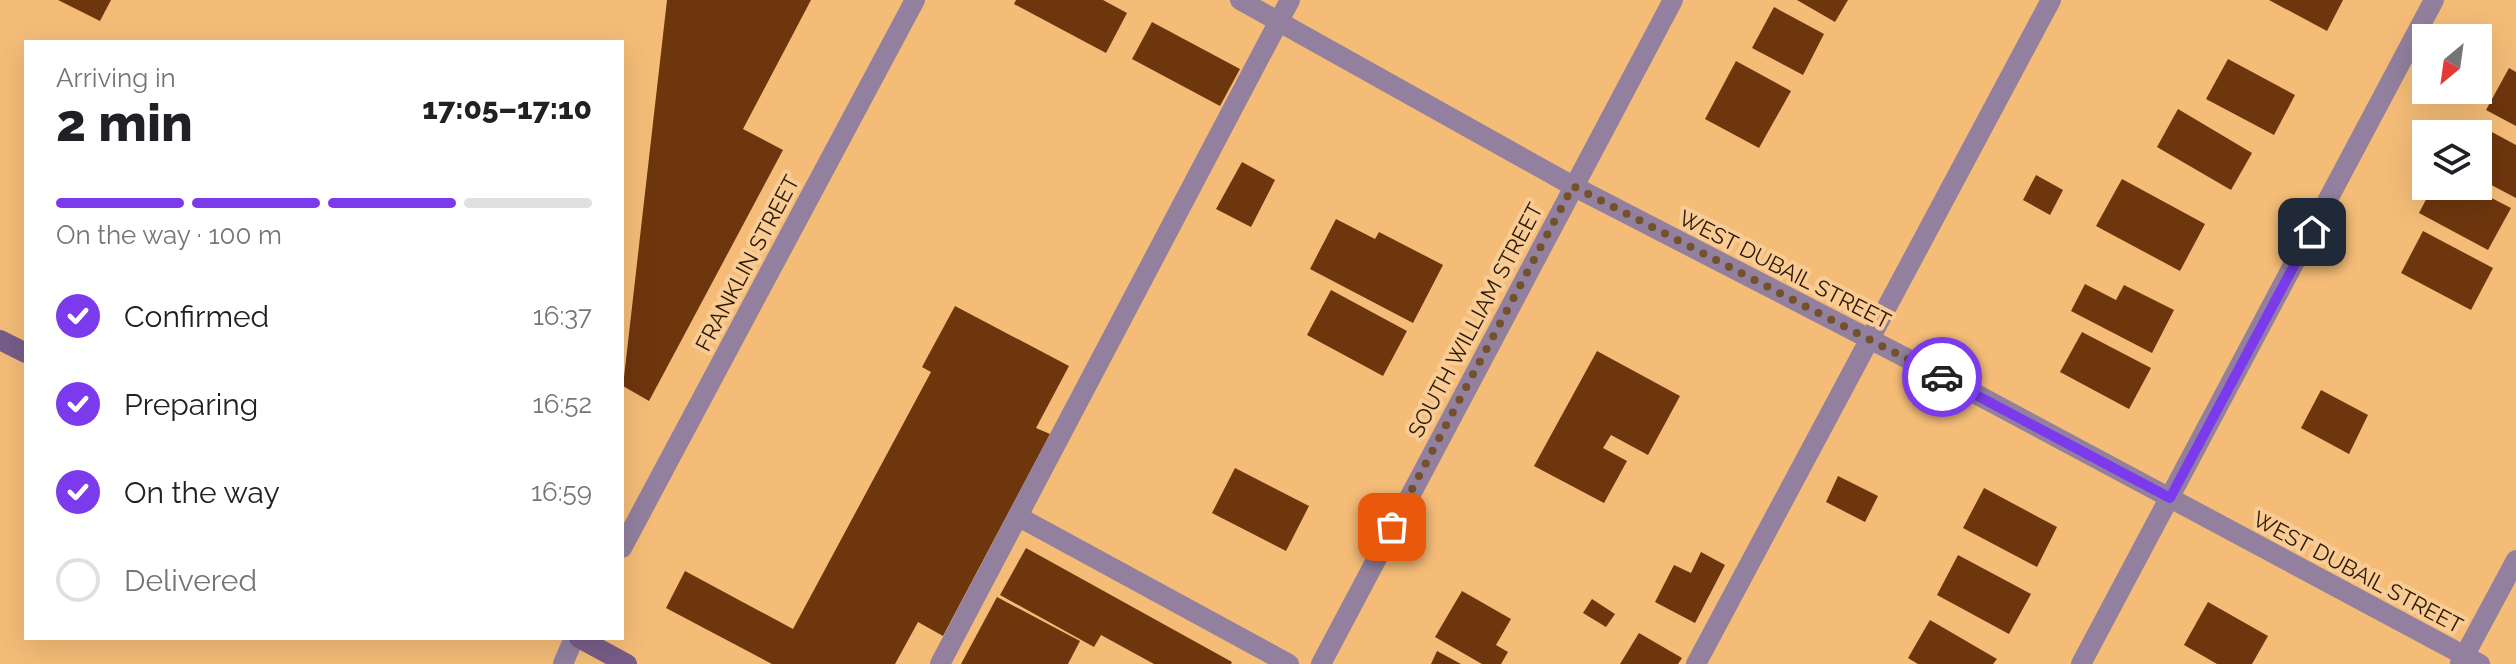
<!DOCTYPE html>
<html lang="en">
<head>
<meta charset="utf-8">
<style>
	:root { --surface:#fff; --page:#f2f2f2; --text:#202124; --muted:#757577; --line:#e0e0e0; --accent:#7c3aed }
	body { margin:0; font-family:Raleway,sans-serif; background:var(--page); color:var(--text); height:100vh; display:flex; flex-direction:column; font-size:30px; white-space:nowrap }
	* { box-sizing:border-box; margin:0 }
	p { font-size:26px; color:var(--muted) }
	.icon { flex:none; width:44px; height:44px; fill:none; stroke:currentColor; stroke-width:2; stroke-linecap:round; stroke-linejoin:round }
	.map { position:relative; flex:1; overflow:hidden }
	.sheet { position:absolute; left:24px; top:40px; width:600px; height:600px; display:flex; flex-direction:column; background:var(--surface); border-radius:0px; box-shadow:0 8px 32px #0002 }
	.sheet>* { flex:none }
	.needle { width:52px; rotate:209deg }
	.tools { position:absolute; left:2412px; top:24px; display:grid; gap:16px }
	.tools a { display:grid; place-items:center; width:80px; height:80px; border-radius:0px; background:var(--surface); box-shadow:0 8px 32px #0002; font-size:40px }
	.pin { position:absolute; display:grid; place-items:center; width:68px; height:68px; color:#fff; margin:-34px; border-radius:16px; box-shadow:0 4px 12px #0006 }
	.courier { position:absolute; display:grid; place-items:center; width:80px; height:80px; margin:-40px; border:6px solid #7c3aed; border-radius:50%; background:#fff; color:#222; box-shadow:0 2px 10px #0007 }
	.head em { font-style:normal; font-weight:800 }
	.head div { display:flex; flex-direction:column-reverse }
	.head { display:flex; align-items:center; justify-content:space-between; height:136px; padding:0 32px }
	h1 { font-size:52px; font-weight:800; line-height:60px }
	.bar { display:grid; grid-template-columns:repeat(4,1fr); gap:12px 8px; align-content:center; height:96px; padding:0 32px }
	.bar i { height:10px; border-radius:6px; background:var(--line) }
	.bar .current { background:var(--accent) }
	.bar p { grid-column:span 4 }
	ol { padding:0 32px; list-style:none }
	li { display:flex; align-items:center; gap:24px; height:88px }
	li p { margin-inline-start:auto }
	li .icon { padding:8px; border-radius:50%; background:var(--accent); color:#fff; stroke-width:4 }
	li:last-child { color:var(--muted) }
	li i { width:44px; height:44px; border:4px solid var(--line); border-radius:50% }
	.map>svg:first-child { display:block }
	.building { fill:#6e360d }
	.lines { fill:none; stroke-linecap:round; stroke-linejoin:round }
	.lane { stroke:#92809e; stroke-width:20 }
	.street { stroke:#92809e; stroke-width:20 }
	.secondary { stroke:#775d88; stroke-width:20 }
	.done { stroke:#73512a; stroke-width:8; stroke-dasharray:0 14.4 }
	.route { stroke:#7c3aed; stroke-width:10 }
	.labels { text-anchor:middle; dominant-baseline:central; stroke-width:8; stroke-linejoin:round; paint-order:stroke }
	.street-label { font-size:22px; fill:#2d1800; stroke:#f9cc96 }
</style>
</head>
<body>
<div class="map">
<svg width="2516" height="664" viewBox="0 0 2516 664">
	<rect width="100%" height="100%" fill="#f4bc77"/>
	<!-- building -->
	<g class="building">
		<path d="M58,0H111L100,21Z"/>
		<path d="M667,0H811L743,129L783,150L649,401L623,386Z"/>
		<path d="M1016,0H1103L1127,13L1106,53L1014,4Z"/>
		<path d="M1797,0H1848L1835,22Z"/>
		<path d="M2269,0H2343L2327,31Z"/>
		<path d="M1774,7L1824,34L1803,75L1752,48Z"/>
		<path d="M1152,22L1240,69L1220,106L1132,59Z"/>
		<path d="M2228,59L2295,95L2274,135L2206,99Z"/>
		<path d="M1736,61L1791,91L1759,148L1705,119Z"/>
		<path d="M2509,68L2516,72V126L2486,110Z"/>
		<path d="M2178,109L2252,153L2231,190L2157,147Z"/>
		<path d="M2477,124L2516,145V198L2478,178V134H2472Z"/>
		<path d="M1242,162L1275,180L1251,227L1216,209Z"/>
		<path d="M2036,175L2063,190L2050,215L2023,200Z"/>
		<path d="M2122,179L2205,224L2180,271L2096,226Z"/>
		<path d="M2433,186H2468L2511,208L2488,250L2419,213Z"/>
		<path d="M1336,219L1375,239L1379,232L1443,265L1413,323L1310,269Z"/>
		<path d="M2423,231L2493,268L2471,310L2401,273Z"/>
		<path d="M2085,284L2116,300L2124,285L2174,310L2152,353L2071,311Z"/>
		<path d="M1331,290L1407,331L1383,376L1307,335Z"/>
		<path d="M955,306L1069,366L1036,428L1050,434L943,636L918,622L895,664H772L666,608L685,571L793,629L931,372L922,367Z"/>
		<path d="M2082,332L2151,368L2129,409L2060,372Z"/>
		<path d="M1597,351L1680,396L1648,455L1611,435L1603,448L1627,461L1604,503L1534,466Z"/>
		<path d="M2321,390L2368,415L2349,454L2301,428Z"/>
		<path d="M1235,468L1309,506L1286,551L1212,513Z"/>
		<path d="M1838,476L1878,496L1865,522L1826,502Z"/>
		<path d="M1984,488L2057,527L2037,567L1963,528Z"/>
		<path d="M1026,548L1232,662L1231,664H1154L1101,635L1094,647L1000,595Z"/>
		<path d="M1701,552L1725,565L1695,623L1655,602L1674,565L1691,573Z"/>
		<path d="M1958,555L2031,594L2009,634L1937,595Z"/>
		<path d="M1462,591L1511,619L1496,645L1508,652L1501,664H1482L1435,637Z"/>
		<path d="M997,597L1080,641L1068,664H961Z"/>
		<path d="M1592,599L1615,614L1606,627L1583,613Z"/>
		<path d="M2208,602L2268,636L2252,664H2217L2184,645Z"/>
		<path d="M1930,620L1997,659L1993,664H1918L1908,658Z"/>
		<path d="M1639,633L1682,658L1678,664H1620Z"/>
		<path d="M1437,651L1461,664H1431Z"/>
	</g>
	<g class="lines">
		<!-- lane -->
		<g class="lane">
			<path d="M1019,517L1289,664"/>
			<path d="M563,664L574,638"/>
			<path d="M940,664L1290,0"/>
			<path d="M1696,664L2051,0"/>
			<path d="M2460,664L2516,560"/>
		</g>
		<!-- street -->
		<g class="street">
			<path d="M1240,0L1573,186L1974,393L2480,664"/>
			<path d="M622,548L915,0"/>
			<path d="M1321,664L1673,0"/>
			<path d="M2081,664L2434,0"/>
		</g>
		<!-- secondary -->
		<g class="secondary">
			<path d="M0,340L26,353"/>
			<path d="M579,638L627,664"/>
		</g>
	</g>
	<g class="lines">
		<!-- done -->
		<path class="done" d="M1392,527L1573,186L1942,377"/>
		<!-- route -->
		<path class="route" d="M1942,377L2170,498L2312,232"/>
	</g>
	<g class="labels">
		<!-- street labels -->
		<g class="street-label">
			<text transform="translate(747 263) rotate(-62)">FRANKLIN STREET</text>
			<text transform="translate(1785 269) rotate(27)">WEST DUBAIL STREET</text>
			<text transform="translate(1475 320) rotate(-62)">SOUTH WILLIAM STREET</text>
			<text transform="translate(2358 572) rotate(28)">WEST DUBAIL STREET</text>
		</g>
	</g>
</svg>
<div class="tools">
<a><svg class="needle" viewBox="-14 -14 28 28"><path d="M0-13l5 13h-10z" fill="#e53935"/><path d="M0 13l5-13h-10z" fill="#757577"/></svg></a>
<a><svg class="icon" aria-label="layers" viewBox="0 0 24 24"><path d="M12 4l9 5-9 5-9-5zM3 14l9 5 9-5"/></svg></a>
</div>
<div class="pin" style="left:1392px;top:527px;background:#ea580c"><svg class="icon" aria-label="bag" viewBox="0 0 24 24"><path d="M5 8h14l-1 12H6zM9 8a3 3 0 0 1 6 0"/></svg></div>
<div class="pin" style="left:2312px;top:232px;background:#1f2937"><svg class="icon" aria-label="home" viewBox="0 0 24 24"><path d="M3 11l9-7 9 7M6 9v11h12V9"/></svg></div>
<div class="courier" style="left:1942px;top:377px"><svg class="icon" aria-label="car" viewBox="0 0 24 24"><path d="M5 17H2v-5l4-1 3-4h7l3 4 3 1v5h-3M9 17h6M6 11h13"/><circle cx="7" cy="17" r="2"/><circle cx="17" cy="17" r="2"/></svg></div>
<section class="sheet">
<div class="head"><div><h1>2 min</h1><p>Arriving in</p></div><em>17:05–17:10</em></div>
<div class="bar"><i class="current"></i><i class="current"></i><i class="current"></i><i></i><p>On the way · 100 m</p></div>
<ol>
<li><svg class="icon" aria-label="check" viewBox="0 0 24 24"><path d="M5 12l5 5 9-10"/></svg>Confirmed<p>16:37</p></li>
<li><svg class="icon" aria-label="check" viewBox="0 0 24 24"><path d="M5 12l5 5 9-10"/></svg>Preparing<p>16:52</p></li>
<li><svg class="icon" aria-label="check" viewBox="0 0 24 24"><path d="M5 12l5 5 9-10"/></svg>On the way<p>16:59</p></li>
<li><i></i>Delivered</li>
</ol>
</section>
</div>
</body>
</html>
